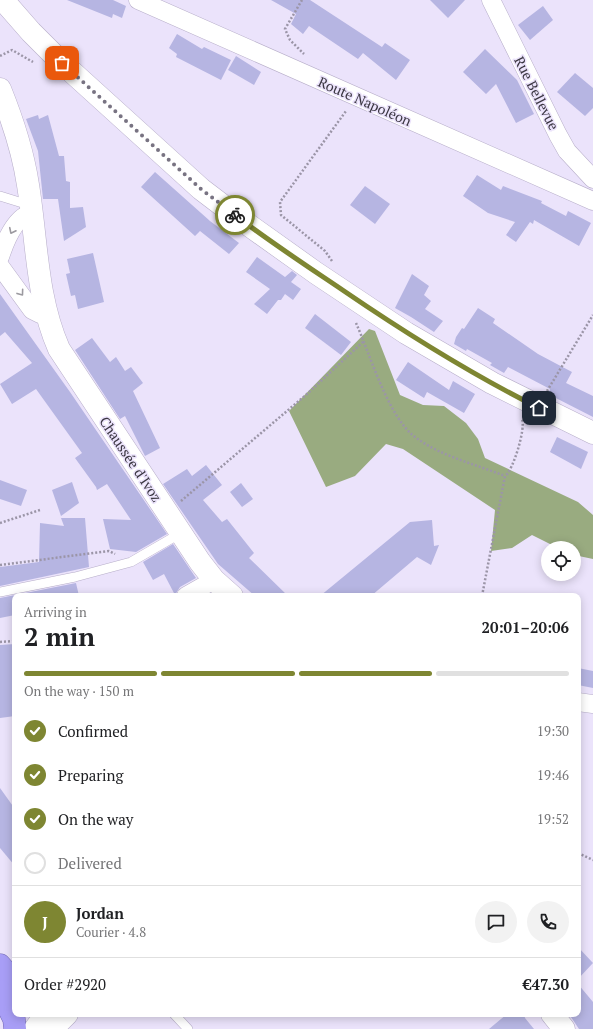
<!DOCTYPE html>
<html lang="en">
<head>
<meta charset="utf-8">
<style>
	:root { --surface:#fff; --page:#f2f2f2; --text:#202124; --muted:#757577; --line:#e0e0e0; --accent:#7e8632 }
	body { margin:0; font-family:"PT Serif",serif; background:var(--page); color:var(--text); height:100vh; display:flex; flex-direction:column; font-size:15px; white-space:nowrap }
	* { box-sizing:border-box; margin:0 }
	p { font-size:13px; color:var(--muted) }
	.icon { flex:none; width:22px; height:22px; fill:none; stroke:currentColor; stroke-width:2; stroke-linecap:round; stroke-linejoin:round }
	.map { position:relative; flex:1; overflow:hidden }
	.drawer { position:absolute; left:12px; top:593px; width:569px; height:424px; display:flex; flex-direction:column; background:var(--surface); border-radius:8px; box-shadow:0 2px 10px #0003 }
	.drawer>* { flex:none }
	.controls { position:absolute; left:541px; top:541px; display:grid; gap:8px }
	.controls a { display:grid; place-items:center; width:40px; height:40px; border-radius:50%; background:var(--surface); box-shadow:0 2px 10px #0003; font-size:20px }
	.pin { position:absolute; display:grid; place-items:center; width:34px; height:34px; color:#fff; margin:-17px; border-radius:8px; box-shadow:0 2px 6px #0006 }
	.courier { position:absolute; display:grid; place-items:center; width:40px; height:40px; margin:-20px; border:3px solid #7e8632; border-radius:50%; background:#fff; color:#222; box-shadow:0 1px 5px #0007 }
	.headline em { font-style:normal; font-weight:800 }
	.headline div { display:flex; flex-direction:column-reverse }
	.headline { display:flex; align-items:center; justify-content:space-between; height:68px; padding:0 12px }
	h1 { font-size:26px; font-weight:800; line-height:30px }
	.bar { display:grid; grid-template-columns:repeat(4,1fr); gap:6px 4px; align-content:center; height:48px; padding:0 12px }
	.bar i { height:5px; border-radius:3px; background:var(--line) }
	.bar .on { background:var(--accent) }
	.bar p { grid-column:span 4 }
	.line { display:flex; align-items:center; gap:10px; padding:0 12px; border-top:1px solid var(--line) }
	.line div { flex:1 }
	.round { display:grid; place-items:center; flex:none; width:42px; height:42px; border-radius:21px; background:var(--page) }
	ol { padding:0 12px; list-style:none }
	li { display:flex; align-items:center; gap:12px; height:44px }
	li p { margin-inline-start:auto }
	li .icon { padding:4px; border-radius:50%; background:var(--accent); color:#fff; stroke-width:4 }
	li:last-child { color:var(--muted) }
	li i { width:22px; height:22px; border:2px solid var(--line); border-radius:50% }
	.map>svg:first-child { display:block }
	.forest { fill:#99ab80 }
	.building { fill:#b6b5e2 }
	.lines { fill:none; stroke-linecap:round; stroke-linejoin:round }
	.service-casing { stroke:#b7aec9; stroke-width:10 }
	.minor-casing { stroke:#b7aec9; stroke-width:19 }
	.secondary-casing { stroke:#b7aec9; stroke-width:23 }
	.trunk-casing { stroke:#736ab5; stroke-width:23 }
	.path { stroke:#9b95a7; stroke-width:2.5; stroke-dasharray:2 2; stroke-linecap:butt }
	.service { stroke:#fff; stroke-width:9 }
	.minor { stroke:#fff; stroke-width:18 }
	.secondary { stroke:#fff; stroke-width:22 }
	.trunk { stroke:#a89ef6; stroke-width:22 }
	.oneway { stroke:#9c9aa0 }
	.done { stroke:#787382; stroke-width:4; stroke-dasharray:0 7.2 }
	.route { stroke:#7e8632; stroke-width:5 }
	.labels { text-anchor:middle; dominant-baseline:central; stroke-width:3; stroke-linejoin:round; paint-order:stroke }
	.street-label { font-size:14px; fill:#3a3641; stroke:#ebe3fb }
</style>
</head>
<body>
<div class="map">
<svg width="593" height="1029" viewBox="0 0 593 1029">
	<rect width="100%" height="100%" fill="#ebe3fb"/>
	<!-- forest -->
	<path class="forest" d="M369,329L375,331L400,395L423,405L444,406L466,423L478,439L485,458L578,502L593,515V559L574,555V548H558L532,535L512,548L491,551L495,510L403,449L386,444L355,476L326,487L289,411Z"/>
	<!-- building -->
	<g class="building">
		<path d="M67,0H113L126,6L122,18L113,14L112,18Z"/>
		<path d="M271,0H310L382,47L385,43L410,60L396,80L363,53L358,59L309,26L303,34L291,24L296,14Z"/>
		<path d="M430,0H465L448,18Z"/>
		<path d="M543,6L553,20L530,40L518,25Z"/>
		<path d="M177,34L202,49L204,47L231,60L221,80L176,57L177,54L169,48Z"/>
		<path d="M485,49L517,80L534,114L516,123L496,84L486,94L463,72Z"/>
		<path d="M236,56L261,72L254,85L228,70Z"/>
		<path d="M575,73L593,88V108L585,116L557,92Z"/>
		<path d="M38,115L39,119L48,115L59,156H64L66,181L70,182V208L83,207L86,227L64,241L58,199H43L38,151L26,119Z"/>
		<path d="M155,172L210,221L239,243L229,254L200,231L195,236L141,187Z"/>
		<path d="M477,175L501,190L503,186L542,201L541,203L566,216L568,211L591,223L579,246L534,220L533,224L530,222L516,242L506,235L515,222L488,213L463,196Z"/>
		<path d="M365,186L390,204L375,224L350,205Z"/>
		<path d="M93,253L104,302L78,309L75,295L71,296L66,274L70,273L67,259Z"/>
		<path d="M257,257L285,277L292,271L297,275L291,282L301,289L293,300L285,294L281,300H278L267,314L254,304L270,289L246,272Z"/>
		<path d="M412,274L429,286L424,295L431,301L425,309L443,321L434,332L411,317L395,308Z"/>
		<path d="M0,294L70,392L167,534L136,552L110,549L103,519L131,520L107,484L97,490L96,487L75,458L82,453L36,389L12,404L0,384L32,363L5,332L0,336Z"/>
		<path d="M478,308L495,319L493,323L538,354L572,372L566,383L593,396V417L548,394L550,389L508,367L504,373L490,365L492,363L467,349L466,351L454,344L456,337L462,328L464,329Z"/>
		<path d="M315,314L351,342L341,355L305,328Z"/>
		<path d="M92,338L110,362L116,357L125,371L131,367L143,383L133,391L160,448L145,456L125,416L120,419L75,350Z"/>
		<path d="M408,362L449,390L453,381L475,394L464,413L427,392L424,398L396,380Z"/>
		<path d="M557,437L588,452L581,469L550,452Z"/>
		<path d="M206,465L222,485L203,500L222,522L227,519L254,553L249,558L288,596H255L218,564L163,484L187,469L192,476Z"/>
		<path d="M0,480L27,490L21,506L0,499Z"/>
		<path d="M72,482L79,503L61,516L52,490Z"/>
		<path d="M241,483L253,499L242,507L230,492Z"/>
		<path d="M61,518H85L89,567L0,586V567L39,562L40,523L64,526Z"/>
		<path d="M432,520L434,546L439,545L431,565L417,557L371,596H320L410,522Z"/>
		<path d="M173,544L196,578L180,587L175,595L164,574L153,580L143,562Z"/>
		<path d="M76,583L79,596H15V615L0,618V598Z"/>
		<path d="M15,644V716L0,718V645Z"/>
		<path d="M578,668L593,671V688L578,685Z"/>
		<path d="M0,788L15,809V866L0,848Z"/>
		<path d="M578,947L593,963L578,979Z"/>
		<path d="M578,984L593,1002V1029H579L569,1014H578Z"/>
		<path d="M507,1014H524L525,1018L534,1029H489Z"/>
	</g>
	<g class="lines">
		<!-- service casing -->
		<g class="service-casing">
			<g id="service">
				<path d="M0,196L29,205"/>
				<path d="M0,592L75,577L131,562L181,533"/>
				<path d="M174,1014L188,1029"/>
			</g>
		</g>
		<!-- minor casing -->
		<g class="minor-casing">
			<g id="minor">
				<path d="M138,0L593,201"/>
				<path d="M491,0L558,135L567,151L593,179"/>
				<path d="M0,257C5,242 15,216 32,213"/>
				<path d="M0,266L32,310L40,314L45,313"/>
				<path d="M186,596L214,580"/>
				<path d="M578,702L593,704"/>
			</g>
		</g>
		<!-- secondary casing -->
		<g class="secondary-casing">
			<g id="secondary">
				<path d="M3,0L31,32L61,62L201,189L243,221L316,273L406,333L492,383L593,433"/>
				<path d="M0,89C13,121 23,152 28,185C37,240 36,297 59,349L200,562L214,580L232,596"/>
				<path d="M552,1014L564,1029"/>
				<path d="M35,1029L46,1014"/>
				<path d="M52,1029L67,1014"/>
			</g>
		</g>
		<!-- trunk casing -->
		<g class="trunk-casing">
			<g id="trunk">
				<path d="M0,965L15,982"/>
				<path d="M0,991L14,1019L15,1029"/>
			</g>
		</g>
		<!-- path -->
		<g class="path">
			<path d="M302,0L285,29L290,40L304,54"/>
			<path d="M0,56L12,50L33,62"/>
			<path d="M332,261L325,251L281,215L280,202L346,111"/>
			<path d="M356,323C370,354 388,417 415,437C440,456 475,464 505,476"/>
			<path d="M547,391L593,315"/>
			<path d="M181,501L307,394L364,341"/>
			<path d="M0,523L40,510"/>
			<path d="M0,565L109,551L115,554"/>
			<path d="M482,596L505,476C513,471 526,428 522,419"/>
			<path d="M0,642L15,641"/>
			<path d="M578,853L593,860"/>
		</g>
		<!-- service -->
		<use href="#service" class="service"/>
		<!-- minor -->
		<use href="#minor" class="minor"/>
		<!-- secondary -->
		<use href="#secondary" class="secondary"/>
		<!-- trunk -->
		<use href="#trunk" class="trunk"/>
	</g>
	<!-- one-way arrows -->
	<defs><path id="oneway-chevron" d="M-2-3.5L2.5 0L-2 3.5" fill="none" stroke-width="1.6" stroke-linecap="round" stroke-linejoin="round"/></defs>
	<g class="oneway">
		<use href="#oneway-chevron" transform="translate(12 231) rotate(116)"/>
		<use href="#oneway-chevron" transform="translate(21 293) rotate(54)"/>
	</g>
	<g class="lines">
		<!-- done -->
		<path class="done" d="M62,63L201,189L235,215"/>
		<!-- route -->
		<path class="route" d="M235,215C270,242 307,266 344,291C407,334 471,374 539,408"/>
	</g>
	<g class="labels">
		<!-- street labels -->
		<g class="street-label">
			<text transform="translate(537 93) rotate(63)">Rue Bellevue</text>
			<text transform="translate(365 101) rotate(24)">Route Napoléon</text>
			<text transform="translate(131 459) rotate(56)">Chaussée d'Ivoz</text>
		</g>
	</g>
</svg>
<div class="controls">
<a><svg class="icon" aria-label="locate" viewBox="0 0 24 24"><circle cx="12" cy="12" r="6"/><path d="M12 2v4M12 18v4M2 12h4M18 12h4"/></svg></a>
</div>
<div class="pin" style="left:62px;top:63px;background:#ea580c"><svg class="icon" aria-label="bag" viewBox="0 0 24 24"><path d="M5 8h14l-1 12H6zM9 8a3 3 0 0 1 6 0"/></svg></div>
<div class="pin" style="left:539px;top:408px;background:#1f2937"><svg class="icon" aria-label="home" viewBox="0 0 24 24"><path d="M3 11l9-7 9 7M6 9v11h12V9"/></svg></div>
<div class="courier" style="left:235px;top:215px"><svg class="icon" aria-label="bike" viewBox="0 0 24 24"><circle cx="6" cy="16" r="4"/><circle cx="18" cy="16" r="4"/><path d="M6 16l4-8h5l3 8M10 8l3 8H6M13 5h3"/></svg></div>
<section class="drawer">
<div class="headline"><div><h1>2 min</h1><p>Arriving in</p></div><em>20:01–20:06</em></div>
<div class="bar"><i class="on"></i><i class="on"></i><i class="on"></i><i></i><p>On the way · 150 m</p></div>
<ol>
<li><svg class="icon" aria-label="check" viewBox="0 0 24 24"><path d="M5 12l5 5 9-10"/></svg>Confirmed<p>19:30</p></li>
<li><svg class="icon" aria-label="check" viewBox="0 0 24 24"><path d="M5 12l5 5 9-10"/></svg>Preparing<p>19:46</p></li>
<li><svg class="icon" aria-label="check" viewBox="0 0 24 24"><path d="M5 12l5 5 9-10"/></svg>On the way<p>19:52</p></li>
<li><i></i>Delivered</li>
</ol>
<div class="line" style="height:72px"><b class="round" style="background:var(--accent);color:#fff">J</b><div><b>Jordan</b><p>Courier · 4.8</p></div><a class="round"><svg class="icon" aria-label="chat" viewBox="0 0 24 24"><path d="M4 5h16v11H9l-5 4z"/></svg></a><a class="round"><svg class="icon" aria-label="phone" viewBox="0 0 24 24"><path d="M5 4h4l2 5-3 2q2 4 5 5l2-3 5 2v4C11 20 4 13 5 4z"/></svg></a></div>
<div class="line" style="height:52px"><div>Order #2920</div><b>€47.30</b></div>
</section>
</div>
</body>
</html>
